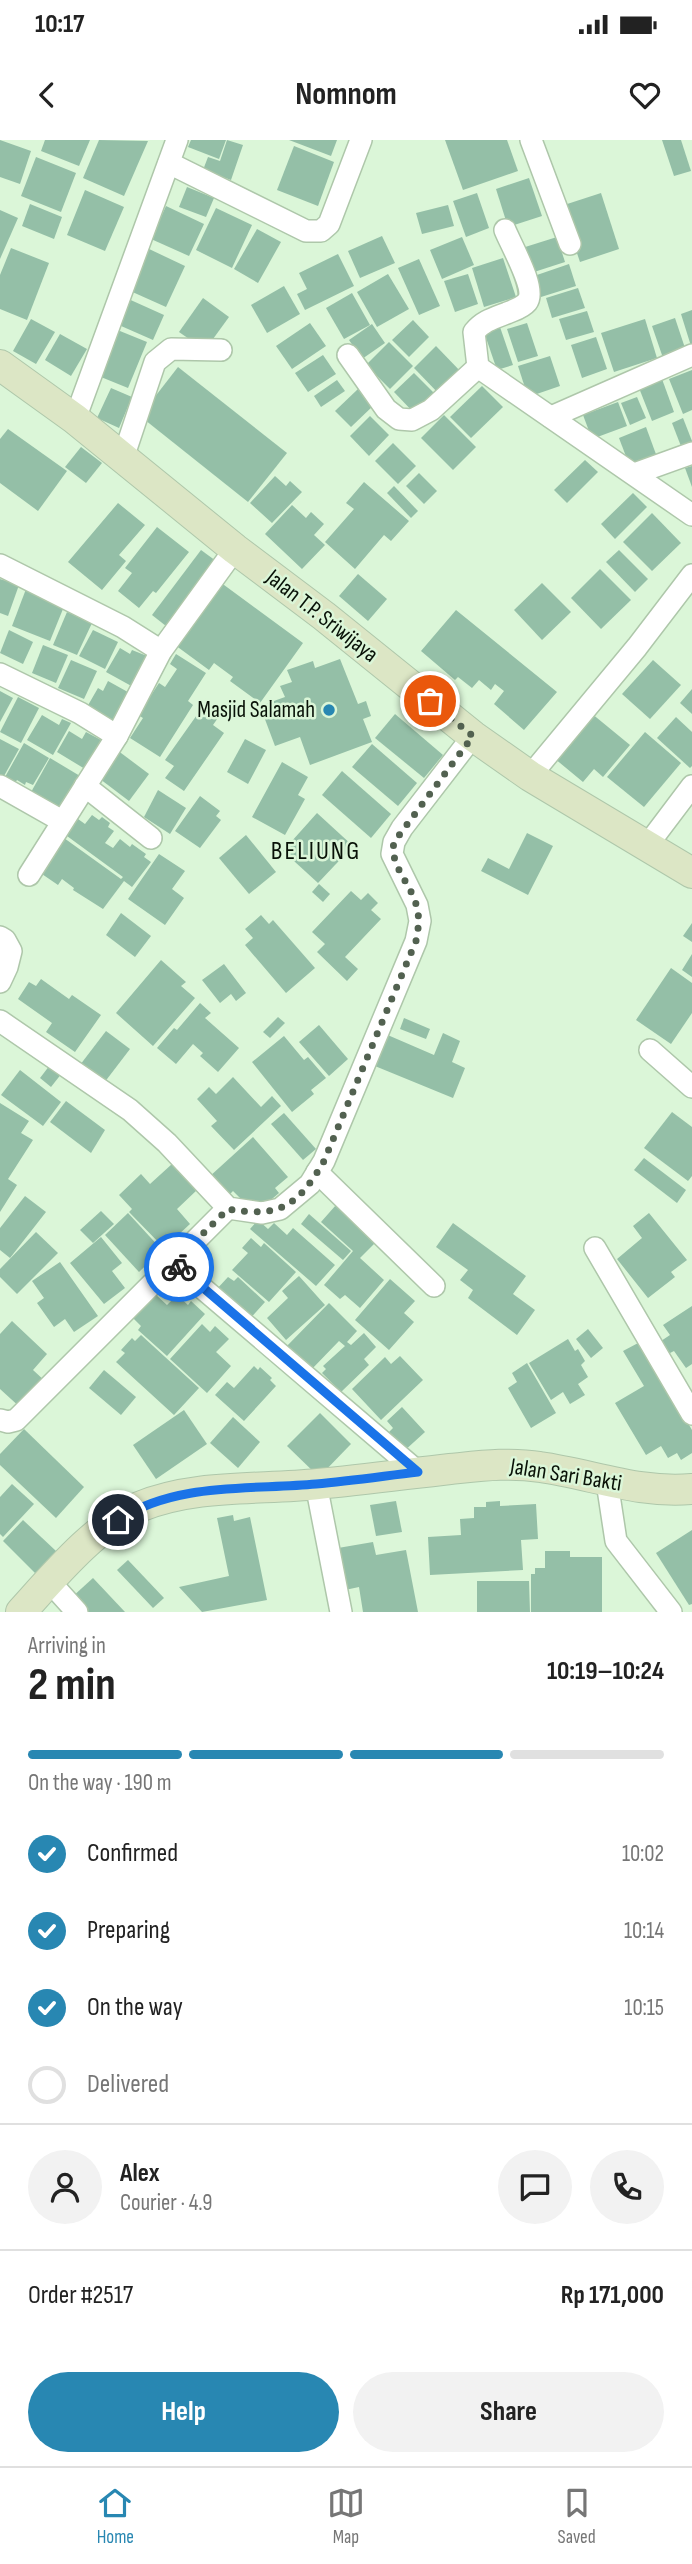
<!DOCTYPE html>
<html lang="en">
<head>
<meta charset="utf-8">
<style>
	:root { --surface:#fff; --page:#f2f2f2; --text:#222; --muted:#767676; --line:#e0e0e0; --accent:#2887b2 }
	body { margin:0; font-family:"Sofia Sans Condensed",sans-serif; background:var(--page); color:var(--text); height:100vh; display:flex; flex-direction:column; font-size:26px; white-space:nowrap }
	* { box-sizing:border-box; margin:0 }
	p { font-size:23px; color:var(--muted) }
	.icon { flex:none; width:38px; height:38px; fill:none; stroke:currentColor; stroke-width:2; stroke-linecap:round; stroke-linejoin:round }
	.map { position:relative; height:1472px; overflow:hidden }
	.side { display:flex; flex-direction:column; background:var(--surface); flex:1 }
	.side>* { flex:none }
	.pin { position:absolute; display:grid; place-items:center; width:60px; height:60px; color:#fff; margin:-30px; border:4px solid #fff; border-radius:50%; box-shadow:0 2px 7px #0007 }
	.courier { position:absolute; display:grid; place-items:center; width:70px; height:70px; margin:-35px; border:5px solid #1a73e8; border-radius:50%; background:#fff; color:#222; box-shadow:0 2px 9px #0007 }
	.overview em { font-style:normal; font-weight:700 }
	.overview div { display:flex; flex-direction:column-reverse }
	.overview { display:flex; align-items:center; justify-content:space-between; height:119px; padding:0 28px }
	h1 { font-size:46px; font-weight:700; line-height:52px }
	.bar { display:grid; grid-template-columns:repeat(4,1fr); gap:10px 7px; align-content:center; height:84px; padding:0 28px }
	.bar i { height:9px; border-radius:5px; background:var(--line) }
	.bar .selected { background:var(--accent) }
	.bar p { grid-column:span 4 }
	.line { display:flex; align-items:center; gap:18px; padding:0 28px; border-top:2px solid var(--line) }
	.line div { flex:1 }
	.round { display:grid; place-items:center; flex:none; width:74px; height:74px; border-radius:37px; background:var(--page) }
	ol { padding:0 28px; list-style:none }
	li { display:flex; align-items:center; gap:21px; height:77px }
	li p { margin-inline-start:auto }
	li .icon { padding:7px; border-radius:50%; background:var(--accent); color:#fff; stroke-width:4 }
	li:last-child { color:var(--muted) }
	li i { width:38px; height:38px; border:4px solid var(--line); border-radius:50% }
	.primary-button { display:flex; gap:14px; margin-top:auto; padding:14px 28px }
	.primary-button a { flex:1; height:80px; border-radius:42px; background:var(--accent); color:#fff; font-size:28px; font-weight:700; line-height:80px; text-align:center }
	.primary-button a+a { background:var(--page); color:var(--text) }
	.status { display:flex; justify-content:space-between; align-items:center; height:49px; padding:0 35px; background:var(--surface); direction:ltr }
	.status svg { height:19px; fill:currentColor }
	header { display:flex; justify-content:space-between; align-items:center; height:91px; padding:0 28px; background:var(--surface); font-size:32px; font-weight:700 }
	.tab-bar { display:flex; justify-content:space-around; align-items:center; height:98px; border-top:2px solid var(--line); background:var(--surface); font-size:19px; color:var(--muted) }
	.tab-bar a { display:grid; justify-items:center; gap:4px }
	.tab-bar .selected { color:var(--accent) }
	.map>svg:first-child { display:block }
	.building { fill:#94bfa7 }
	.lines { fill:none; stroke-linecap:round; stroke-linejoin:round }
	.street-casing { stroke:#aec7aa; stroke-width:24 }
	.secondary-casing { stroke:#aec7aa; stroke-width:32 }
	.street { stroke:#fff; stroke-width:21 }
	.secondary { stroke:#dce6c5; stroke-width:30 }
	.done { stroke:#526150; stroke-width:7; stroke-dasharray:0 12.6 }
	.route { stroke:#1a73e8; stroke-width:9 }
	.poi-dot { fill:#2887b2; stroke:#dbf6d8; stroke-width:2.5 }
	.labels { text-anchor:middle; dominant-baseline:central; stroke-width:5; stroke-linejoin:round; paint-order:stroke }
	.street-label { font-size:23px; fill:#081107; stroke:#dbf6d8 }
	.poi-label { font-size:23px; fill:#081107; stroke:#dbf6d8; text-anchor:end }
	.quarter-label { font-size:26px; letter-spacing:2px; fill:#081107; stroke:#dbf6d8 }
</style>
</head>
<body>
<div class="status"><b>10:17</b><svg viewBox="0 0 49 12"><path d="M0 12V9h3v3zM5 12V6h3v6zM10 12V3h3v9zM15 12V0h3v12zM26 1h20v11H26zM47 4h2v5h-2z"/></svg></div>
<header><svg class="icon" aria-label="back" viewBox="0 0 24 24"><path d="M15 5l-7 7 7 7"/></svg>Nomnom<svg class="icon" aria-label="heart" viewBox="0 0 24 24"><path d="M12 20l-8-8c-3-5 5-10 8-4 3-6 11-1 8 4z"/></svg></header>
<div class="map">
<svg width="692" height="1472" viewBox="0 0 692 1472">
	<rect width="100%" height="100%" fill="#dbf6d8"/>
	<!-- building -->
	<g class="building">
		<path d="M0,0L31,11L20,44L0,37Z"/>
		<path d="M45,0H90L79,26L41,11Z"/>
		<path d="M99,0L148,1L124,56L83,38Z"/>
		<path d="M191,0H226L219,19L188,7Z"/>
		<path d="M227,0L243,5L231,40L203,30L208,17L220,21Z"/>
		<path d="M289,0H337L331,16Z"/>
		<path d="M445,0H507L518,31L463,50Z"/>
		<path d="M662,0H681L691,31L674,36Z"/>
		<path d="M294,6L334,22L318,66L277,50Z"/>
		<path d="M36,17L76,33L61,72L21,56Z"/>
		<path d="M529,38L542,76L508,87L496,49Z"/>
		<path d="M187,47L214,58L206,77L179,67Z"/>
		<path d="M85,50L124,67L105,111L67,95Z"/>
		<path d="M477,53L489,88L466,97L453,61Z"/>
		<path d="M601,53L619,109L580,122L561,66Z"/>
		<path d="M30,64L62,77L54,99L22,86Z"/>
		<path d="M448,65L454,86L422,94L416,73Z"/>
		<path d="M166,66L204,84L189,116L151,99Z"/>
		<path d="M216,68L252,85L232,128L196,110Z"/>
		<path d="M0,70L18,78L0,119Z"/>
		<path d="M257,89L281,102L258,143L234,129Z"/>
		<path d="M382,96L395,123L360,138L348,111Z"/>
		<path d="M462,97L474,125L442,139L430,110Z"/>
		<path d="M557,97L565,122L531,133L522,108Z"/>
		<path d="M11,108L49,123L27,180L0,169V135Z"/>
		<path d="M147,108L185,126L166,167L128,150Z"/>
		<path d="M338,114L354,146L305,170L297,154L307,149L299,133Z"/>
		<path d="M503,118L516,157L484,167L472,128Z"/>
		<path d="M419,119L440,166L419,175L398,128Z"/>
		<path d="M569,124L576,146L541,157L534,136Z"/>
		<path d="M388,134L409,169L377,187L357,152Z"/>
		<path d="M468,134L478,164L455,172L444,141Z"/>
		<path d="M284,146L300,174L267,193L251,165Z"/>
		<path d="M578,148L585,168L552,178L546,158Z"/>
		<path d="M352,153L370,185L344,199L326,168Z"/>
		<path d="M124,157L164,175L153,200L112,182Z"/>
		<path d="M203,158L229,177L205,210L179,192Z"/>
		<path d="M692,170V206H691L681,174Z"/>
		<path d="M587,171L594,192L566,200L559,179Z"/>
		<path d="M675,178L686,211L663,218L652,186Z"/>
		<path d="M31,179L55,192L36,224L13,211Z"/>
		<path d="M645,179L657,218L614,232L601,193Z"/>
		<path d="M413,180L429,197L409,217L392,200Z"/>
		<path d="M310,183L326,206L292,229L276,206Z"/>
		<path d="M527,183L538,216L518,222L507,189Z"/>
		<path d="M372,184L385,203L362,219L349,200Z"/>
		<path d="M500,187L513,225L497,230L484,192Z"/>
		<path d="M115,189L147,202L128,248L96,235Z"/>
		<path d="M60,194L87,209L71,236L45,220Z"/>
		<path d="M596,197L607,229L582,238L571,205Z"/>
		<path d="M389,202L413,226L390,249L366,225Z"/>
		<path d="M436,206L463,234L441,256L414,228Z"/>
		<path d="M323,215L336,234L308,252L295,233Z"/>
		<path d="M550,216L560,246L528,257L518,226Z"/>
		<path d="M178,227L287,313L248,362L140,276Z"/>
		<path d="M692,230V270L683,274L669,239Z"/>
		<path d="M414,233L436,255L416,275L394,252Z"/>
		<path d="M662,239L674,272L652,281L639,248Z"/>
		<path d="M337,240L345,251L321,267L314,256Z"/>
		<path d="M482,246L503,267L471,298L450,277Z"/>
		<path d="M111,248L132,257L119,288L97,278Z"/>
		<path d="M358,249L374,265L351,287L335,271Z"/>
		<path d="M637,257L646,278L630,285L621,263Z"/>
		<path d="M618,262L627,286L592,299L583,275Z"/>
		<path d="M444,275L476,307L453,330L421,298Z"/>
		<path d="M370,276L389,295L369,316L350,296Z"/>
		<path d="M683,278L692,301V311L684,314L672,283Z"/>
		<path d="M646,287L657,317L630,327L619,298Z"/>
		<path d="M8,289L67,331L38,371L0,343V299Z"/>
		<path d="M393,303L416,326L398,344L375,321Z"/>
		<path d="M81,307L102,323L86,343L65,327Z"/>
		<path d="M585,320L598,332L567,363L554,350Z"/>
		<path d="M692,326V347L685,328Z"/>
		<path d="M419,333L437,351L424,364L406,346Z"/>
		<path d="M275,336L286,346L290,341L302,352L272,383L250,363Z"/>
		<path d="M364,342L409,381L391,401L384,395L355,429L325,402L354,369L346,363Z"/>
		<path d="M394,346L418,371L411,378L387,353Z"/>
		<path d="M633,353L647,367L615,399L601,384Z"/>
		<path d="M118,363L145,385L119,415L126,421L102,450L68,422Z"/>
		<path d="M292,365L306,378L311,372L324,384L314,395L325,405L302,429L265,394Z"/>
		<path d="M652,373L681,403L652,431L623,402Z"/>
		<path d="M157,387L189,412L156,453L153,451L139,468L118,451L132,433L125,428Z"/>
		<path d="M201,410L216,421L166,486L152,475Z"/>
		<path d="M619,410L648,439L635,452L606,422Z"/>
		<path d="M600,429L631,460L601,489L571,458Z"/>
		<path d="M358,434L387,459L368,481L339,456Z"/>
		<path d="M0,439L19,445L8,476L0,473Z"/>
		<path d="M220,442L303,503L260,563L230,541L233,537L214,523L209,530L175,505Z"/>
		<path d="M542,443L571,472L542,500L514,470Z"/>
		<path d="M26,449L65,464L50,501L12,486Z"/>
		<path d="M456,470L557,552L524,590L494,564L504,551L495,544L491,550L479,540L472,548L458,537L455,540L421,511Z"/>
		<path d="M67,472L92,483L77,515L53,505Z"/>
		<path d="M9,490L33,502L23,524L0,513Z"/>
		<path d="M93,490L118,502L105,529L79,516Z"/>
		<path d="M43,505L68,515L56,543L32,533Z"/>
		<path d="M120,508L130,514L132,510L152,518L135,548L106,532Z"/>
		<path d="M176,514L206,533L188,561L193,565L160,617L130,598L143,578L138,575L159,543L165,547L177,529L170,524Z"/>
		<path d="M340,519L358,564L366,561L371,576L363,579L372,602L310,625L300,597L275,606L260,566L285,557L280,546L292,542L287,530L313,521L315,528Z"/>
		<path d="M71,520L97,531L84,559L58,548Z"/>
		<path d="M653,520L681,545L650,579L622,554Z"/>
		<path d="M108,541L135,556L121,565L113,581L87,567L98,548L103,551Z"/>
		<path d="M692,549V574L680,563Z"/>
		<path d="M0,551L13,558L0,582Z"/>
		<path d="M18,557L39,568L21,603L0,592Z"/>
		<path d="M204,565L220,575L213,585L224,593L184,651L165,638L174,626L165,620Z"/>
		<path d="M591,573L630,605L603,637L594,629L583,642L554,618Z"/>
		<path d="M395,574L443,615L424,638L375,598Z"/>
		<path d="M42,575L59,585L62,579L71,583L53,615L27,600Z"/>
		<path d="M676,577L692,592V626L690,628L657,598Z"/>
		<path d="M69,591L82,599L86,592L101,600L85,629L57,612Z"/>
		<path d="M645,592L681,623L644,667L607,637Z"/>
		<path d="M0,599L19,609L4,636L0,634Z"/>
		<path d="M245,599L266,610L248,644L227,632Z"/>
		<path d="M24,603L49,618L33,645L26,642L25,645L17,640L15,643L5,637Z"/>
		<path d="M372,604L417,643L398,666L352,627Z"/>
		<path d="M117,610L149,634L129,661L100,639Z"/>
		<path d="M50,618L80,636L60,671L30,654Z"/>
		<path d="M282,622L308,637L298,655L305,659L285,695L252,677Z"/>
		<path d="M342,631L391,674L371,698L322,655Z"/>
		<path d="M158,650L186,668L170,694L144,677Z"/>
		<path d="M200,656L220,671L216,676L221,680L200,708L175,691Z"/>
		<path d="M317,673L353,706L318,743L283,711Z"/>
		<path d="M92,675L99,680L102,677L110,683L108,687L114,691L105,703L113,708L120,699L130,707L132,704L146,714L144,717L151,722L132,747L124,741L103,769L73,750L74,748L62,739L58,745L39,732L64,698L121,739L123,737L67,696L78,679L85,684Z"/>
		<path d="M527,693L553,706L528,755L481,731L488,718L509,729Z"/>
		<path d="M246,695L276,732L249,754L219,718Z"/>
		<path d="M159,714L185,731L172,749L184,758L165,785L128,759Z"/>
		<path d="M319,744L330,754L323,762L312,752Z"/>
		<path d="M351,751L361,760L368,753L378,763L371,770L381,779L345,817L358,829L347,841L317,812L325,804L312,792Z"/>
		<path d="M121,773L151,796L135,817L106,795Z"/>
		<path d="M261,775L269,784L273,780L315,828L286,853L245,805L253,798L245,789Z"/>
		<path d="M692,783V802L683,796Z"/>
		<path d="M692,814V837L682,830Z"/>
		<path d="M161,820L186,842L181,846L195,858L153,906L116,873Z"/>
		<path d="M224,824L246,853L236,861L231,854L220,863L202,840Z"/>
		<path d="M671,828L692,843V873L671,904L636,880Z"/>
		<path d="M41,839L69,859L72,855L101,875L75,912L46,892L52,883L18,859L29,842L36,846Z"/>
		<path d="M200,863L211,873L205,878L239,908L218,932L200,916L203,913L193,904L176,924L157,908L174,888L177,890Z"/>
		<path d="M278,877L285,883L270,898L263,892Z"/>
		<path d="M404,878L430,889L426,899L400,889Z"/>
		<path d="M319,885L348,919L329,936L299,902Z"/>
		<path d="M106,891L130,909L104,943L80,925Z"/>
		<path d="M383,893L434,915L443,893L460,901L452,922L465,928L453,958L370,924Z"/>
		<path d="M284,896L304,920L308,917L326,938L311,950L314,954L292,972L252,922Z"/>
		<path d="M50,925L62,933L51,947L40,938Z"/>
		<path d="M20,930L61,962L43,986L1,955Z"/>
		<path d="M233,937L261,967L272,956L281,966L234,1010L211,986L217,981L197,959L209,947L216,954Z"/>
		<path d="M66,961L105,990L91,1013L50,982Z"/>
		<path d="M0,963L29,981L21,993L33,1000L8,1039L17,1045L0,1072Z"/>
		<path d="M672,972L692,987V1036L688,1041L644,1008Z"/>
		<path d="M284,973L316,1009L303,1020L271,984Z"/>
		<path d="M253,997L288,1037L275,1048L279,1053L259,1070L249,1067L233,1051L227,1057L209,1037Z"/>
		<path d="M644,1018L686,1050L677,1063L634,1030Z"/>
		<path d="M172,1024L197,1050L177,1069L190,1084L164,1108L129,1072L132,1069L119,1055L141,1034L150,1044Z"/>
		<path d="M25,1056L46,1072L10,1118L0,1110V1088Z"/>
		<path d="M336,1065L376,1102L360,1118L384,1140L360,1168L345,1155L340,1159L324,1145L353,1111L321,1082Z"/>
		<path d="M101,1071L114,1084L93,1103L80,1090Z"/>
		<path d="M128,1073L162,1110L139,1132L105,1095Z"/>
		<path d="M649,1073L687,1120L671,1132L675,1137L648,1158L617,1119L642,1098L633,1086Z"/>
		<path d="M309,1074L351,1111L343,1120L301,1084Z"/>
		<path d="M258,1080L268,1089L274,1083L287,1095L293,1088L335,1125L316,1146L250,1089Z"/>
		<path d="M453,1083L526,1136L513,1154L535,1170L517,1195L468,1158L473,1150L460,1140L468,1130L436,1107Z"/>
		<path d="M36,1092L58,1113L17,1154L0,1137V1129Z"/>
		<path d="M101,1097L122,1123L112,1131L125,1148L104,1164L70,1123Z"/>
		<path d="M251,1098L261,1107L264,1103L296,1132L269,1162L232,1130L248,1113L242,1108Z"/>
		<path d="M60,1122L98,1176L74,1192L65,1179L54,1187L37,1163L44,1158L32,1141Z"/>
		<path d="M299,1136L325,1165L286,1200L267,1178L288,1158L282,1151Z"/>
		<path d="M228,1137L234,1141L238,1137L265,1162L248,1181L215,1151Z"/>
		<path d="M390,1139L415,1161L404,1173L414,1182L389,1210L355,1180Z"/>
		<path d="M154,1153L167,1165L177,1155L188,1165L191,1161L205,1174L167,1216L138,1190L141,1186L132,1177Z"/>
		<path d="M329,1163L357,1191L347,1202L351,1205L364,1193L376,1207L364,1219L369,1225L341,1252L322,1233L326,1229L323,1226L345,1206L339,1201L310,1231L286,1207Z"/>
		<path d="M692,1166V1224L686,1228L674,1211L670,1213L661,1201L670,1195L663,1185Z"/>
		<path d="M12,1181L47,1214L33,1230L46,1242L22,1269L0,1249V1194Z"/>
		<path d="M202,1184L210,1192L215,1186L229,1199L216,1212L231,1226L207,1253L170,1219Z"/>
		<path d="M588,1189L603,1208L591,1218L576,1199Z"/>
		<path d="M141,1195L199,1248L174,1275L116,1222L125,1213L121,1210L132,1198L135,1201Z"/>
		<path d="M568,1199L575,1211L578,1209L585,1221L581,1225L588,1237L578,1244L585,1255L570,1264L563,1252L551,1260L529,1223Z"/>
		<path d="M640,1202L692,1290V1313L681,1320L677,1313L668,1318L661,1306L646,1315L615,1263L644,1246L623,1211Z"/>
		<path d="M400,1216L423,1240L381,1280L352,1249L385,1217L391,1224Z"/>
		<path d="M527,1223L556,1273L531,1288L508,1248L517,1242L512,1233Z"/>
		<path d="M254,1226L258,1230L260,1227L272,1238L270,1240L276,1246L244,1281L215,1255L227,1242L234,1248Z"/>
		<path d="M104,1230L136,1257L121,1275L89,1248Z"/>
		<path d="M402,1267L425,1292L403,1312L386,1295L393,1288L387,1281Z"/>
		<path d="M184,1270L207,1304L156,1339L133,1305Z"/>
		<path d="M320,1273L351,1304L319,1337L287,1306Z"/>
		<path d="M233,1277L260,1302L238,1328L210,1303Z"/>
		<path d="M24,1289L84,1347L56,1378L0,1325V1314Z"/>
		<path d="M12,1344L34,1364L3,1397L0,1394V1357Z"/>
		<path d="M396,1361L402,1392L376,1396L370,1365Z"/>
		<path d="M500,1361V1366L536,1364L538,1399L521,1400L523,1430L430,1435L428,1397L461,1395L460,1379L474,1378V1367H486V1362Z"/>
		<path d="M233,1375L234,1381L250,1377L267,1460L202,1472L179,1447L229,1436L217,1378Z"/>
		<path d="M23,1380L56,1411L35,1433L3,1401Z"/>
		<path d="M692,1390V1464L689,1465L656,1413Z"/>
		<path d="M373,1402L376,1415L406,1410L418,1472H363L359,1447L345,1450L338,1408Z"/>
		<path d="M545,1411H570V1417H602V1472H531V1434H535V1428H545Z"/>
		<path d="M128,1420L164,1458L153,1468L117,1430Z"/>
		<path d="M93,1438L125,1472H84L71,1458Z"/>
		<path d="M477,1441H529L530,1472H477Z"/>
	</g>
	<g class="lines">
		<!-- street casing -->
		<g class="street-casing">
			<g id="street">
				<path d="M531,0L570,104"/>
				<path d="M169,23L306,91H321L329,84L361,0"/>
				<path d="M505,90C511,105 537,150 527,162C522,168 514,170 507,173C494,178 483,181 474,192L478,227L692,375"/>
				<path d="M348,215L386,269L399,279L412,280L431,270L478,227"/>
				<path d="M551,277L692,215"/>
				<path d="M75,279L177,0"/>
				<path d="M123,318L155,222L171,209L221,210"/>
				<path d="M634,334L692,313"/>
				<path d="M0,425L123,487L161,511"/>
				<path d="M0,534L80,573L117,596"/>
				<path d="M530,636L637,507L692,435"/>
				<path d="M0,646L62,681"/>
				<path d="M85,646L151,698"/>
				<path d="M646,707L692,646"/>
				<path d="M29,735L117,596L161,511L235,409"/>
				<path d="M0,797L5,800L11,811L7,827L0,842"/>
				<path d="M0,881L130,970L167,1003L228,1068L262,1073L280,1069L310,1044L324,1021L416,801L420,781L417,765L392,714L394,702L402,688L473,596"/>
				<path d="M650,910L692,947"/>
				<path d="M317,1032L434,1146"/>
				<path d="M595,1108L692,1274"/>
				<path d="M173,1123L418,1332"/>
				<path d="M0,1280L8,1282L16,1280L228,1068"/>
				<path d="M607,1342L616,1401L671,1472"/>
				<path d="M316,1344L341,1472"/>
				<path d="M49,1441L77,1472"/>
			</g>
		</g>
		<!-- secondary casing -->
		<g class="secondary-casing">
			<g id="secondary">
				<path d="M0,225L75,279L235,409L324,476L473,596L530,636L692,733"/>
				<path d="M21,1472C52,1438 97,1384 139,1367C195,1344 259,1350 318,1344C362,1340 406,1334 450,1329C480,1326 510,1322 540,1327C591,1334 639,1354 692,1349"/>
			</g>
		</g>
		<!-- street -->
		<use href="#street" class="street"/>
		<!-- secondary -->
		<use href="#secondary" class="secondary"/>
	</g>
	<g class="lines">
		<!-- done -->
		<path class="done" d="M179,1127L173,1123L228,1069C280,1078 298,1066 324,1021L416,801C418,790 420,780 417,768C412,744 389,726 394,702L473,596L430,561"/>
		<!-- route -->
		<path class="route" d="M118,1380C176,1342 250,1350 316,1344C350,1341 384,1336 418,1332L179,1127"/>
	</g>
	<!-- markers -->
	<circle class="poi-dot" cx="329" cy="570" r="7"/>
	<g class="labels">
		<!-- street labels -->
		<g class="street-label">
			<text transform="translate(322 476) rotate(38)">Jalan T.P. Sriwijaya</text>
			<text transform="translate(566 1335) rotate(9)">Jalan Sari Bakti</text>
		</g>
		<!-- poi labels -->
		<g class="poi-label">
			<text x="315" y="570">Masjid Salamah</text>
		</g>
		<!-- quarter labels -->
		<g class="quarter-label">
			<text x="316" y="711">BELIUNG</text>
		</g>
	</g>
</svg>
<div class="pin" style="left:430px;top:561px;background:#ea580c"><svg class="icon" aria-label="bag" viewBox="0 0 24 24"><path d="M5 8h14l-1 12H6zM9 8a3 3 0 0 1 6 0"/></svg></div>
<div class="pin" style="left:118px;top:1380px;background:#1f2937"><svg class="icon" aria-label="home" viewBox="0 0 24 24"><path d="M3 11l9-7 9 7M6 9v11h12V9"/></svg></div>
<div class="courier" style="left:179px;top:1127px"><svg class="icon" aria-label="bike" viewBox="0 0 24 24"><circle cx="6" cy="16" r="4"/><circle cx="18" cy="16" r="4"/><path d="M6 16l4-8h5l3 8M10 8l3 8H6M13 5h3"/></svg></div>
</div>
<section class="side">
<div class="overview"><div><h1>2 min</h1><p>Arriving in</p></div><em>10:19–10:24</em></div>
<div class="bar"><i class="selected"></i><i class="selected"></i><i class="selected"></i><i></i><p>On the way · 190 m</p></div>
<ol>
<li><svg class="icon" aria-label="check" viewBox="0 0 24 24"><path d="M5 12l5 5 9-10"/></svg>Confirmed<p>10:02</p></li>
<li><svg class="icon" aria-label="check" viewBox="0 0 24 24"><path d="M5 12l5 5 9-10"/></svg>Preparing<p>10:14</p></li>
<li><svg class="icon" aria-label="check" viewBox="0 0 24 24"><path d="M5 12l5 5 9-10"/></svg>On the way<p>10:15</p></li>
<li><i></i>Delivered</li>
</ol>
<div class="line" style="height:126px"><a class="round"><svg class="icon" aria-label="person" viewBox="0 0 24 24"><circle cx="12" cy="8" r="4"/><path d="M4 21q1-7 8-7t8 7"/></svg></a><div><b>Alex</b><p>Courier · 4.9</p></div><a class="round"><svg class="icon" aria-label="chat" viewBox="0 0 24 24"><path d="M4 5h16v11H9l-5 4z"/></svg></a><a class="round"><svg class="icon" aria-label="phone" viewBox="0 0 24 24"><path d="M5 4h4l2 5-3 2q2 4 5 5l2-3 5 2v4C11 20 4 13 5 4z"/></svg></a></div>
<div class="line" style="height:91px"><div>Order #2517</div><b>Rp 171,000</b></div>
<div class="primary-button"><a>Help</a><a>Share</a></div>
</section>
<nav class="tab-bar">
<a class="selected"><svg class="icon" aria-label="home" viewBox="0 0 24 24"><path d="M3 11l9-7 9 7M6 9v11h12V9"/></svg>Home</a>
<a><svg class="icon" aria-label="map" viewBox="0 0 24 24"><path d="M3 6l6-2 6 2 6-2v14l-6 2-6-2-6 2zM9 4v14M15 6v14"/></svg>Map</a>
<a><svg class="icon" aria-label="saved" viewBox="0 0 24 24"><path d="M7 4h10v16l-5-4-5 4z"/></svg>Saved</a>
</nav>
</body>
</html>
